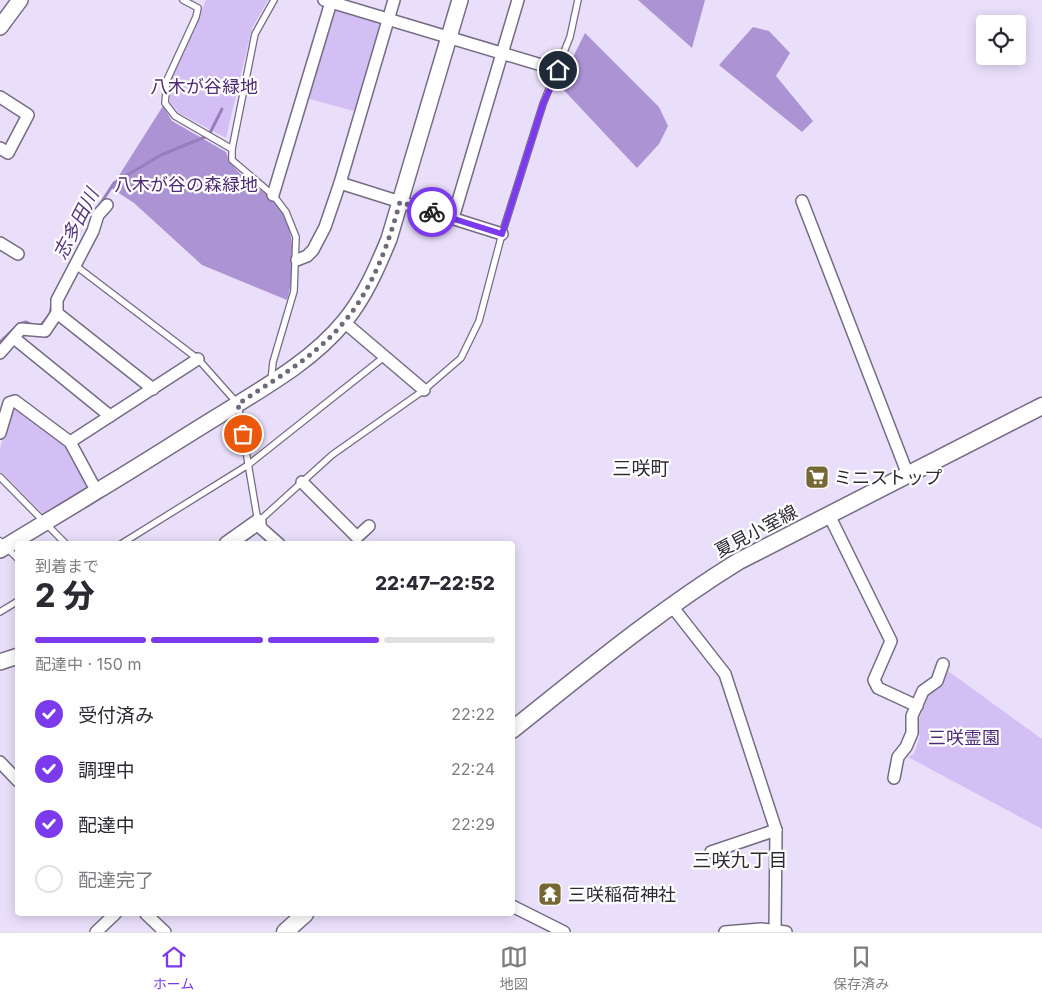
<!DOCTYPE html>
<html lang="ja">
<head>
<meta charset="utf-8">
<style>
	:root { --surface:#fff; --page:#f2f2f3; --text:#2b2b33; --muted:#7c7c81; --line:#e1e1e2; --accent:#7c3aed }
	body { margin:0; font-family:Inter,"Noto Sans JP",sans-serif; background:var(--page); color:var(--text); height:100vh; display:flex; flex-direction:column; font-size:19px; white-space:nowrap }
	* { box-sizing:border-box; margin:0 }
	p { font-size:16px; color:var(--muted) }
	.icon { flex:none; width:28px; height:28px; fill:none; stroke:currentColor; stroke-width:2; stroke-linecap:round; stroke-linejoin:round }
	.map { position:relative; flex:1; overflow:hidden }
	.sheet { position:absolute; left:15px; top:541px; width:500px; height:375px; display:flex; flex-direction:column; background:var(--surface); border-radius:5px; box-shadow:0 2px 12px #0003 }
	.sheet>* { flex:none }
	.buttons { position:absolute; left:976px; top:15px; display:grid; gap:10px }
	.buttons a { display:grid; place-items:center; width:50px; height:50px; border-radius:5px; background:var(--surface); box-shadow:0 2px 12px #0003; font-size:25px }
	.pin { position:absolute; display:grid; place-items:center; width:42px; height:42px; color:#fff; margin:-21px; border:2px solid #fff; border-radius:50%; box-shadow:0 1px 5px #0007 }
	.courier { position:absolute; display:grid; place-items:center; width:50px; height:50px; margin:-25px; border:4px solid #7c3aed; border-radius:50%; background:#fff; color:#222; box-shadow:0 1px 6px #0007 }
	.headline em { font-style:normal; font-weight:800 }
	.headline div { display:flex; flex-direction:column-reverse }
	.headline { display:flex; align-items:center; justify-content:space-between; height:85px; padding:0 20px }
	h1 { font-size:32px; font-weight:800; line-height:38px }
	.bar { display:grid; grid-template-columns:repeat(4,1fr); gap:8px 5px; align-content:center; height:60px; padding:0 20px }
	.bar i { height:6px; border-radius:4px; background:var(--line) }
	.bar .on { background:var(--accent) }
	.bar p { grid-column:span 4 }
	ol { padding:0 20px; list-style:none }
	li { display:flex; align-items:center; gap:15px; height:55px }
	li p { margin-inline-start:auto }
	li .icon { padding:5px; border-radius:50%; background:var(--accent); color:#fff; stroke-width:4 }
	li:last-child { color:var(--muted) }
	li i { width:28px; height:28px; border:2px solid var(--line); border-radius:50% }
	.dock { display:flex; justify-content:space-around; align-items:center; height:70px; border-top:1px solid var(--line); background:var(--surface); font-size:14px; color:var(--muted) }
	.dock a { display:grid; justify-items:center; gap:2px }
	.dock .on { color:var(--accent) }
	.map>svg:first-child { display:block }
	.green { fill:#d4bff5 }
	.forest { fill:#ac93d3 }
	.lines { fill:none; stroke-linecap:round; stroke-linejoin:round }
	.stream { stroke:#977ebd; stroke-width:3 }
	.service-casing { stroke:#756c83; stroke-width:8 }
	.minor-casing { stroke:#756c83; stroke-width:14 }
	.tertiary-casing { stroke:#756c83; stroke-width:18 }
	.secondary-casing { stroke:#756c83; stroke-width:19 }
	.service { stroke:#fff; stroke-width:5.5 }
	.minor { stroke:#fff; stroke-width:11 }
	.tertiary { stroke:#fff; stroke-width:15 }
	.secondary { stroke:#fff; stroke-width:16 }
	.done { stroke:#6f6979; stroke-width:5; stroke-dasharray:0 9 }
	.route { stroke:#7c3aed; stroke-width:6 }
	.labels { text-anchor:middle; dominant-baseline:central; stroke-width:4.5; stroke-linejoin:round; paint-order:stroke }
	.park-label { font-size:18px; fill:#4e2a76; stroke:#fff }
	.poi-label { font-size:18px; fill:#2e2a34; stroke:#fff; text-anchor:start }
	.street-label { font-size:18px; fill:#2e2a34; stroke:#fff }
	.water-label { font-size:19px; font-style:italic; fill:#583682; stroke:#fff }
	.neighbourhood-label { font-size:19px; fill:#2e2a34; stroke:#fff }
</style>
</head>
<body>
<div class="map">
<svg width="1042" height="932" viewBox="0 0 1042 932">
	<rect width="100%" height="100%" fill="#e9dffa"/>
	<!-- green -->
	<g class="green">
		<path d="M206,0H268L252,28L226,138L179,113L170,102V80Z"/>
		<path d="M337,7L381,20L382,25L357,112L306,98L332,10Z"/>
		<path d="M17,405L69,447L89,489L48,515L42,513L0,471V449L11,408Z"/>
		<path d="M948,671L1042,739V829L908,757L914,754L920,736L916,728L928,695L942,685Z"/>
	</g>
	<!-- forest -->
	<g class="forest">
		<path d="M638,0H705L692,48Z"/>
		<path d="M753,27L769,31L790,53L776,76L813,121L802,132L719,65Z"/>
		<path d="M585,33L659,107L668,126L659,144L637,168L559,85Z"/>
		<path d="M163,106L172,121L226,152C231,171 250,181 265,193C274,201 284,212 288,224C295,247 294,277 287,300L202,265L134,203L111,188Z"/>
	</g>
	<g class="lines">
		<!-- stream -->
		<g class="stream">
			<path d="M99,206L114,183L161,155L205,137L211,131L222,109"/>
			<path d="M0,342L19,324L26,322L39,328L50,314L53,298"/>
		</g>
		<!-- service casing -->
		<g class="service-casing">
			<g id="service">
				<path d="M183,0L198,8L196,17L167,80L165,103L175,116L232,149"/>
				<path d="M76,266L198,359L238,404L258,522"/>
				<path d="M271,380L273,362L294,291L296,237L286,212L273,195L232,160V149L255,34L274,0"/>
				<path d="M0,477L66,544"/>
				<path d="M258,522L332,455L424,390L461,358L479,321L502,234L543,104L570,37L578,0"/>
				<path d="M0,541L18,559"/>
				<path d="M121,544L248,465L384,357"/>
				<path d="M0,612L18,601"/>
			</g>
		</g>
		<!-- minor casing -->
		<g class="minor-casing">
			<g id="minor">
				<path d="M324,0L558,70"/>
				<path d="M0,97L28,115L8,153L0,148"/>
				<path d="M340,183L502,234"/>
				<path d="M273,195L331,2"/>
				<path d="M802,201L908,475"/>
				<path d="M453,218L518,0"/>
				<path d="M0,243L18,254"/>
				<path d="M297,260L307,256L313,250L325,227L340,183L394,0"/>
				<path d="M57,313L153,389"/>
				<path d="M344,322L424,390"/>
				<path d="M14,338L110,416"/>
				<path d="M0,353L21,329L45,331L57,313V300L93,231L98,215L107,205"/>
				<path d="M0,433L9,403L15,401L70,442L97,492"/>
				<path d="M70,442L198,359"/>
				<path d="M302,482L357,537L369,526"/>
				<path d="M829,515L891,641L874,680L878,688L917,706"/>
				<path d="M258,522L262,529L279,544"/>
				<path d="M671,605L725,674L776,830L775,930"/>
				<path d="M0,762L18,781"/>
				<path d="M894,778L898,757L906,747L912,733V716L923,691L937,681L943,664"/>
				<path d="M711,852L776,830"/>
				<path d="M512,906L564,932"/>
				<path d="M146,914L165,932"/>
				<path d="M96,932L115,914"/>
				<path d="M725,932L761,929L786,932"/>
			</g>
		</g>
		<!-- tertiary casing -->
		<g class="tertiary-casing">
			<g id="tertiary">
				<path d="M0,27L20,0"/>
				<path d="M227,544L258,522"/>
				<path d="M0,550C32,530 65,511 97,491C139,466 179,440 220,415C263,388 311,362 344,322C364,298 377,268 389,239L460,0"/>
				<path d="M0,662L18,656"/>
			</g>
		</g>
		<!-- secondary casing -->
		<g class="secondary-casing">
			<g id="secondary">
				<path d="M512,730C586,671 658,611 739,561L1042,406"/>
				<path d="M285,932L305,914"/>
			</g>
		</g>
		<!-- service -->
		<use href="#service" class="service"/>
		<!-- minor -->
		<use href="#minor" class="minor"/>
		<!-- tertiary -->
		<use href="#tertiary" class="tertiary"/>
		<!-- secondary -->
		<use href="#secondary" class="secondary"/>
	</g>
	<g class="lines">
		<!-- done -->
		<path class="done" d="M243,434L238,404C275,379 315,357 344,322C373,288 388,245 400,202L432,212"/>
		<!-- route -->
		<path class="route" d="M432,212L502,234L543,104L558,70"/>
	</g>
	<!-- icons -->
	<defs>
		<g id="supermarket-square" transform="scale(1.25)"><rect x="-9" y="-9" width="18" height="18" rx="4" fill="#776735" stroke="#fff"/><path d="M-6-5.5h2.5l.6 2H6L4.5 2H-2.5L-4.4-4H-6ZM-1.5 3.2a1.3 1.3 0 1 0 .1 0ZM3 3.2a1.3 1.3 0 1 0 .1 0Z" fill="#fff"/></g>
		<g id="temple-square" transform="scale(1.25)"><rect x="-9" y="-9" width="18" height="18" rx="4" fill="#776735" stroke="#fff"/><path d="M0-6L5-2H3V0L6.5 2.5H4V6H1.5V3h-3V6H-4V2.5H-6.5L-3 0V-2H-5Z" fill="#fff"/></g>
	</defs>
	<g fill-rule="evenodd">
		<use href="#supermarket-square" x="817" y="477"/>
		<use href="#temple-square" x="550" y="894"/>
	</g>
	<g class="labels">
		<!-- park labels -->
		<g class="park-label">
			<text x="204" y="86">八木が谷緑地</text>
			<text x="186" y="184">八木が谷の森緑地</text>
			<text x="964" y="737">三咲霊園</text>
		</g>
		<!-- poi labels -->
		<g class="poi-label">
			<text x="834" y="477">ミニストップ</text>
			<text x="568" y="894">三咲稲荷神社</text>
		</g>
		<!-- street labels -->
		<g class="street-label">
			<text transform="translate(756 531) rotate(-28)">夏見小室線</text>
		</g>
		<!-- water labels -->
		<g class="water-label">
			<text transform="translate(76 224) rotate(-63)">志多田川</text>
		</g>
		<!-- neighbourhood labels -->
		<g class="neighbourhood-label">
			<text x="641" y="468">三咲町</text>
			<text x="740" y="860">三咲九丁目</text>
		</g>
	</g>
</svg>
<div class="buttons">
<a><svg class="icon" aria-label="locate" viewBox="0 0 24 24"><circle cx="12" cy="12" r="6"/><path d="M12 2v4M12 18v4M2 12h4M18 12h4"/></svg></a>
</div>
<div class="pin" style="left:243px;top:434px;background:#ea580c"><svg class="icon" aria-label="bag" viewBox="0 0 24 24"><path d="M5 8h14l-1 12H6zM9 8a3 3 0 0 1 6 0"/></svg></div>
<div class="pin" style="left:558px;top:70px;background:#1f2937"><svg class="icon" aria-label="home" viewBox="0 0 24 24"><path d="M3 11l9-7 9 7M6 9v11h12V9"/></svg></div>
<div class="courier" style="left:432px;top:212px"><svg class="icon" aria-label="bike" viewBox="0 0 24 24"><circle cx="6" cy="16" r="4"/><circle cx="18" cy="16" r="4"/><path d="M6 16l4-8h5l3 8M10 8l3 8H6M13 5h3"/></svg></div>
<section class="sheet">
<div class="headline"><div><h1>2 分</h1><p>到着まで</p></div><em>22:47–22:52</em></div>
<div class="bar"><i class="on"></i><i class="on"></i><i class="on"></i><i></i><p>配達中 · 150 m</p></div>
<ol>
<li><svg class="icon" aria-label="check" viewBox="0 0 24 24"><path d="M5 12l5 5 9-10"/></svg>受付済み<p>22:22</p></li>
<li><svg class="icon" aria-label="check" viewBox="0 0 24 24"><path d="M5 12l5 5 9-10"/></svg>調理中<p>22:24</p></li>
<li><svg class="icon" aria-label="check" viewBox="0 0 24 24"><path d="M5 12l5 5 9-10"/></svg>配達中<p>22:29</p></li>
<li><i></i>配達完了</li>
</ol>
</section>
</div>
<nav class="dock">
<a class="on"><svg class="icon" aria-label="home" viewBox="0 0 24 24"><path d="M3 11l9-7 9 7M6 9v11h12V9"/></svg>ホーム</a>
<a><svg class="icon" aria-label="map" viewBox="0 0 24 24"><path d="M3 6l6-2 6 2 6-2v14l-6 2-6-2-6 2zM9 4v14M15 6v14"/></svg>地図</a>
<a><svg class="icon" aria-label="saved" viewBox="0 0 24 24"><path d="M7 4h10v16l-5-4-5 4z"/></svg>保存済み</a>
</nav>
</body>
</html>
